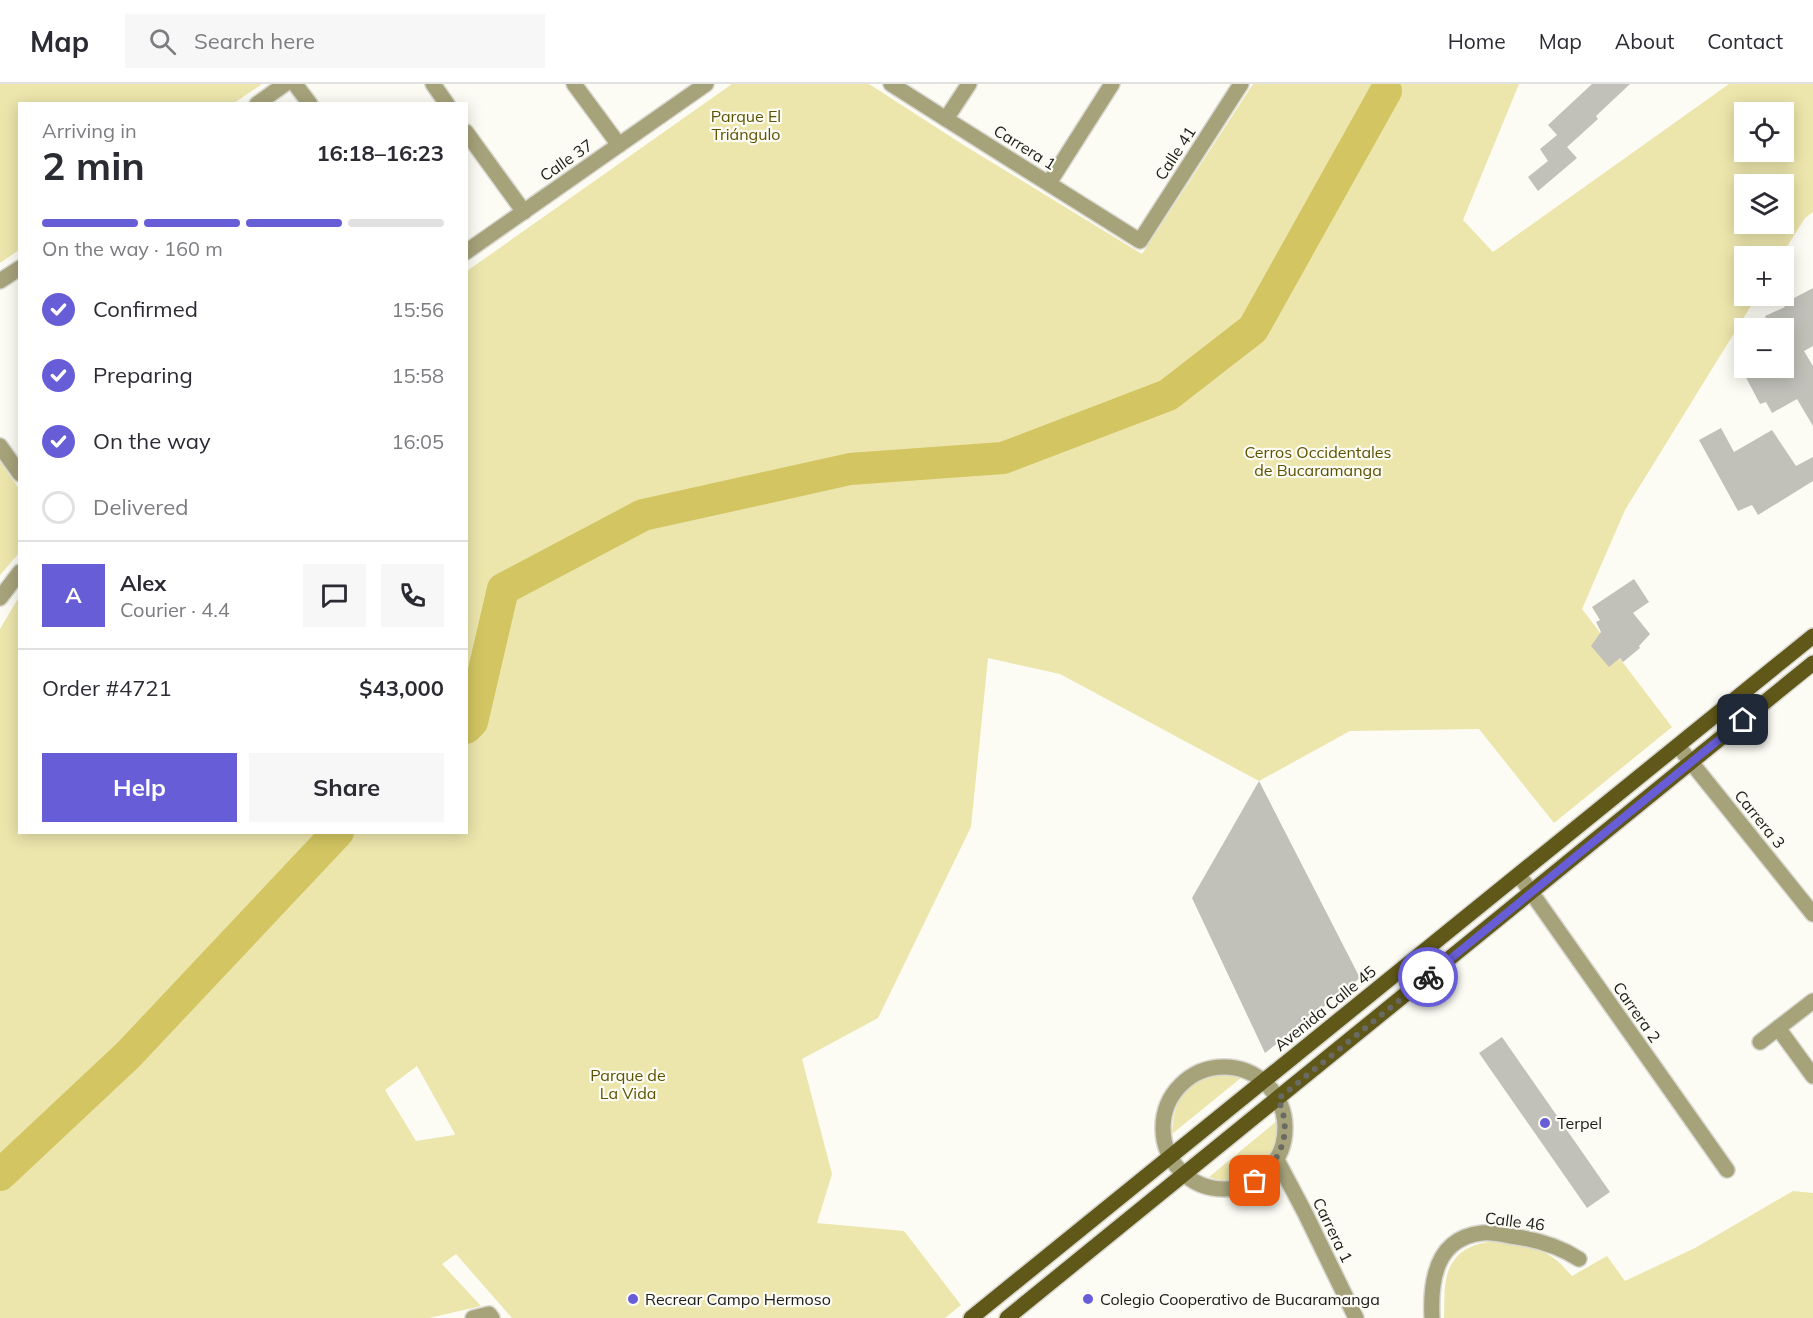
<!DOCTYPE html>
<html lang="en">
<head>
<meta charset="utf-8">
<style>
	:root { --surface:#fff; --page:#f7f7f7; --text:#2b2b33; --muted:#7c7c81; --line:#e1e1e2; --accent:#665dd7 }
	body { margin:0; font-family:Mulish,sans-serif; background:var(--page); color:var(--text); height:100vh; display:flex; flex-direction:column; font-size:22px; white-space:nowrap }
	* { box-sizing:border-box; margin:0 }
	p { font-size:20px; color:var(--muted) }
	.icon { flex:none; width:33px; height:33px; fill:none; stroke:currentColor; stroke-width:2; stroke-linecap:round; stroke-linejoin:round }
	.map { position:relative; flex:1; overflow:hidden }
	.details { position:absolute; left:18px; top:18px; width:450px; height:732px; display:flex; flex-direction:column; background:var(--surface); border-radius:0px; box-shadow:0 3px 15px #0003 }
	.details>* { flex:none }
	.buttons { position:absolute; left:1734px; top:18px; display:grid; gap:12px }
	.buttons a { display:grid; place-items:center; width:60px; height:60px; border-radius:0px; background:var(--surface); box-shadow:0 3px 15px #0003; font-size:30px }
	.pin { position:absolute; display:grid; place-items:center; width:51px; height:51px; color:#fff; margin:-26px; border-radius:12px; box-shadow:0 3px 9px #0006 }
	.courier { position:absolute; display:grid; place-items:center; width:60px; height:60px; margin:-30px; border:4px solid #665dd7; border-radius:50%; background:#fff; color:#222; box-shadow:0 2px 8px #0007 }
	.summary em { font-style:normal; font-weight:700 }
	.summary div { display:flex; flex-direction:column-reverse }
	.summary { display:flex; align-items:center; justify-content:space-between; height:102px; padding:0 24px }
	h1 { font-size:39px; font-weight:700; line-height:45px }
	.bar { display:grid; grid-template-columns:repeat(4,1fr); gap:9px 6px; align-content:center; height:72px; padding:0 24px }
	.bar i { height:8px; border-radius:4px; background:var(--line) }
	.bar .current { background:var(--accent) }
	.bar p { grid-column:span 4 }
	.line { display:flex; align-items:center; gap:15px; padding:0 24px; border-top:2px solid var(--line) }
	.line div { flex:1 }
	.round { display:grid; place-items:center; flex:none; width:63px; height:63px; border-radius:0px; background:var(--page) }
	ol { padding:0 24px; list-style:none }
	li { display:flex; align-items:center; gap:18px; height:66px }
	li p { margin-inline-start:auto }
	li .icon { padding:6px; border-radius:50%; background:var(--accent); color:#fff; stroke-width:4 }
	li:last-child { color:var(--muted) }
	li i { width:33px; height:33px; border:3px solid var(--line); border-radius:50% }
	.button { display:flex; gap:12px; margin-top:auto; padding:12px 24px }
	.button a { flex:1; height:69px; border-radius:0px; background:var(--accent); color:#fff; font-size:24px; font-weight:700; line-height:69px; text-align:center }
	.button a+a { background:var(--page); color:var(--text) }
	header { display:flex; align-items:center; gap:36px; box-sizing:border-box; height:84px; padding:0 30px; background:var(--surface); border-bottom:2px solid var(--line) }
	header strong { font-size:28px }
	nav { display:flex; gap:33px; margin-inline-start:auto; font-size:21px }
	.search { width:420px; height:54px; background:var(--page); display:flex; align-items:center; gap:15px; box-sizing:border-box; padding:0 21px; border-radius:0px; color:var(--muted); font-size:22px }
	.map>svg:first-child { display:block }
	.green { fill:#ece5ac; fill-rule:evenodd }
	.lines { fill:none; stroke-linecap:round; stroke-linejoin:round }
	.river { stroke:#d2c562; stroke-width:32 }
	.building { fill:#c1c1ba }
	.minor-casing { stroke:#d8d8d1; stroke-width:18 }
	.tertiary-casing { stroke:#d8d8d1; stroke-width:18 }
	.primary-casing { stroke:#d8d8d1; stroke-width:18 }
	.minor { stroke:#a6a27a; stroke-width:15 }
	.tertiary { stroke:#a6a27a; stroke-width:15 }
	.primary { stroke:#605818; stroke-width:15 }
	.done { stroke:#6a6a65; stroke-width:6; stroke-dasharray:0 10.8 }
	.route { stroke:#665dd7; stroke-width:8 }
	.poi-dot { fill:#665dd7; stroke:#fcfcf4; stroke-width:2 }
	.labels { text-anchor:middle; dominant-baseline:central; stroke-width:4.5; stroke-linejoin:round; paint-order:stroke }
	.park-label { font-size:16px; fill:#5c5302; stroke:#fcfcf4 }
	.street-label { font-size:16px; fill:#1b1b18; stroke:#fcfcf4 }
	.poi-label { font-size:16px; fill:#1b1b18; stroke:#fcfcf4; text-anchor:start }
</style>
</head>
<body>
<header>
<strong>Map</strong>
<div class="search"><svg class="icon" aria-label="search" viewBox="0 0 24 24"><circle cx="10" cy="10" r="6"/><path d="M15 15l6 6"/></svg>Search here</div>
<nav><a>Home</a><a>Map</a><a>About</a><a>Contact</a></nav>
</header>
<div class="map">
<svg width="1813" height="1234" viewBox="0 0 1813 1234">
	<rect width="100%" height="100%" fill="#fcfcf4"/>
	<!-- green -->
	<g class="green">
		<path d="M0,0H262L234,19L20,20L19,166L0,179Z"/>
		<path d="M732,0H869L965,62L1142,170L1253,0H1519L1463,136L1493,168L1729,0H1813V128L1805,134L1781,172H1744V212H1757L1625,426L1582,525L1672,643L1554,739L1479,645L1350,647L1259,697L1060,590L988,574L971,743L878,934L802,975L832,1090L817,1139L904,1147L961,1221L945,1234H512L456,1170L442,1180L481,1222L429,1234H0V545L19,513L20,748H466L467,187ZM1744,28H1784V68H1744ZM1744,100H1784V140H1744ZM417,982L455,1050L454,1051L416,1057L385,1006Z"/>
		<path d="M0,377L19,405V469L0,491Z"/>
		<path d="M1219,989H1230L1242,993L1172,1050C1174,1014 1183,998 1219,989Z"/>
		<path d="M1278,1036C1281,1074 1247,1108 1209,1093Z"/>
		<path d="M1793,1107L1813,1109V1234H1444C1445,1220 1443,1202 1448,1188C1463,1146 1522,1154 1552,1173C1560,1178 1566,1186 1572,1192L1607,1172L1625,1197L1695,1164Z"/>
	</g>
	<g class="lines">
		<!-- river -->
		<g class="river">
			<path d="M466,644L472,638L503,505L643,431L850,385L1003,374L1168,311L1253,245L1386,7"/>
			<path d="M0,1091L128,971L338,748"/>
		</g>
	</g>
	<!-- building -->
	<g class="building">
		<path d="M1592,0H1630L1596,32L1598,35L1567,63L1577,74L1538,107L1528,93L1548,77L1540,65L1557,51L1548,41Z"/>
		<path d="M1813,204V262L1804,267L1813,282V342L1797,315L1772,329L1766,318L1760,320L1741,284H1784V246L1787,244H1770L1765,232L1785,223L1783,220Z"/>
		<path d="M1721,344L1734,368L1772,346L1796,382L1813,373V397L1758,431L1752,421L1738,427L1699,356Z"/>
		<path d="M1634,495L1649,518L1633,529L1650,550L1639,562L1640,564L1623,578L1620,574L1609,583L1591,562L1601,548L1596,538L1600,536L1592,523Z"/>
		<path d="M1259,697L1360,894L1265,969L1192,814Z"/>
		<path d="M1502,953L1610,1108L1587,1124L1479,969Z"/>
	</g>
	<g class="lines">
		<!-- minor casing -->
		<g class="minor-casing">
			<g id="minor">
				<path d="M295,0L310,20"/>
				<path d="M433,0L447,20"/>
				<path d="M574,0L619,61"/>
				<path d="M257,20L285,0"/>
				<path d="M946,35L1140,157L1241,0"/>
				<path d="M466,48L524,128"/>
				<path d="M1049,99L1112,0"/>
				<path d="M0,197L20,184"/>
				<path d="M0,362L20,390"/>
				<path d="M1678,662L1813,830"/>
				<path d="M1519,791L1727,1086"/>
				<path d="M1778,944L1813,992"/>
				<path d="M1760,958L1813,917"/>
				<circle cx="1224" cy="1044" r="61"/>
				<path d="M1277,1076L1305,1129L1356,1234"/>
				<path d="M473,1234L489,1230L492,1234"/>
				<path d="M1432,1234C1430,1196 1436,1154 1482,1149C1491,1148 1501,1150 1510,1152C1535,1155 1557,1161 1579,1175"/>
			</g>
		</g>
		<!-- tertiary casing -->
		<g class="tertiary-casing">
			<g id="tertiary">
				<path d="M891,0L946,35L969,0"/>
				<path d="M466,168L706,0"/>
				<path d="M0,514L20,488"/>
			</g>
		</g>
		<!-- primary casing -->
		<g class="primary-casing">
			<g id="primary">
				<path d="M971,1234L1813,552"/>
				<path d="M1007,1234L1813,579"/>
			</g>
		</g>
		<!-- minor -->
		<use href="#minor" class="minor"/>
		<!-- tertiary -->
		<use href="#tertiary" class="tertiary"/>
		<!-- primary -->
		<use href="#primary" class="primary"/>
	</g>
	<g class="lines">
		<!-- done -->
		<path class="done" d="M1255,1097C1282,1076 1293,1048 1278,1015L1428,893"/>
		<!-- route -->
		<path class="route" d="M1428,893L1743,636"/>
	</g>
	<!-- markers -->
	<g class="poi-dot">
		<circle cx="1545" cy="1039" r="6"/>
		<circle cx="633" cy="1215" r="6"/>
		<circle cx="1088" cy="1215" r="6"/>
	</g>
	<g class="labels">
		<!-- park labels -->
		<g class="park-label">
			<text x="746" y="32">Parque El<tspan x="746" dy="18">Triángulo</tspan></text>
			<text x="1318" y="368">Cerros Occidentales<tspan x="1318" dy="18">de Bucaramanga</tspan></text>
			<text x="628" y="991">Parque de<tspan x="628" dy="18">La Vida</tspan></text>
		</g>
		<!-- street labels -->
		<g class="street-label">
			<text transform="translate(1025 63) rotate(32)">Carrera 1</text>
			<text transform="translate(1175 69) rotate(-57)">Calle 41</text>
			<text transform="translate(566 76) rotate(-35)">Calle 37</text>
			<text transform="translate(1760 735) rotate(51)">Carrera 3</text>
			<text transform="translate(1325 924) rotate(-39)">Avenida Calle 45</text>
			<text transform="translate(1637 928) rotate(55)">Carrera 2</text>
			<text transform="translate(1515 1137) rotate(7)">Calle 46</text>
			<text transform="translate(1333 1146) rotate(64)">Carrera 1</text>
		</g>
		<!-- poi labels -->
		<g class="poi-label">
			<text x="1557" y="1039">Terpel</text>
			<text x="645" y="1215">Recrear Campo Hermoso</text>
			<text x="1100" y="1215">Colegio Cooperativo de Bucaramanga</text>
		</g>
	</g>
</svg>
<div class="buttons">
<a><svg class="icon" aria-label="locate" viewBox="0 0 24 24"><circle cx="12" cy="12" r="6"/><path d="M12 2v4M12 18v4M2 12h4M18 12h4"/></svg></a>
<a><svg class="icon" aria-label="layers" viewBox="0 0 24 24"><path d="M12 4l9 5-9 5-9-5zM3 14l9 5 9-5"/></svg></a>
<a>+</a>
<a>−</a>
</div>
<div class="pin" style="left:1255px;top:1097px;background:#ea580c"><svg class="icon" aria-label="bag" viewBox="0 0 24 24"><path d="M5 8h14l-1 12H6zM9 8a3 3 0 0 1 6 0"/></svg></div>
<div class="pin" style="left:1743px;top:636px;background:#1f2937"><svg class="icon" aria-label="home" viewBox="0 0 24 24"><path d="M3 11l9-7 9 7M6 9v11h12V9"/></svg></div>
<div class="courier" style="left:1428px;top:893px"><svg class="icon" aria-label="bike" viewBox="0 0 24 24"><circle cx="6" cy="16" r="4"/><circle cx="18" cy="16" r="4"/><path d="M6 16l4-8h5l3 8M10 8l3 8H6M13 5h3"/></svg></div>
<section class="details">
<div class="summary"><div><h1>2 min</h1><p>Arriving in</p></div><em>16:18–16:23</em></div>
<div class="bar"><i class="current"></i><i class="current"></i><i class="current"></i><i></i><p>On the way · 160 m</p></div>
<ol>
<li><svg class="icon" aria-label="check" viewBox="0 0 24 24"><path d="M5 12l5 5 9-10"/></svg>Confirmed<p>15:56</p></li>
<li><svg class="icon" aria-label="check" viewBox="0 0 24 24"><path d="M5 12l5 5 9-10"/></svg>Preparing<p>15:58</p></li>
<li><svg class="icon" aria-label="check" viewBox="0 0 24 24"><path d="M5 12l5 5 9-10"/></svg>On the way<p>16:05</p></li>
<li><i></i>Delivered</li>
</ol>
<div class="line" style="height:108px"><b class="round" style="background:var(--accent);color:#fff">A</b><div><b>Alex</b><p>Courier · 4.4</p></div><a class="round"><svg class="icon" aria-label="chat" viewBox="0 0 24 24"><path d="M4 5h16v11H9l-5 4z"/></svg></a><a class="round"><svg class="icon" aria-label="phone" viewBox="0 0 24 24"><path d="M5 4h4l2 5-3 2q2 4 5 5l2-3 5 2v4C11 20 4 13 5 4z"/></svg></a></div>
<div class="line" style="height:78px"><div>Order #4721</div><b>$43,000</b></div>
<div class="button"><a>Help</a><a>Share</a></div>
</section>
</div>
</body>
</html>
